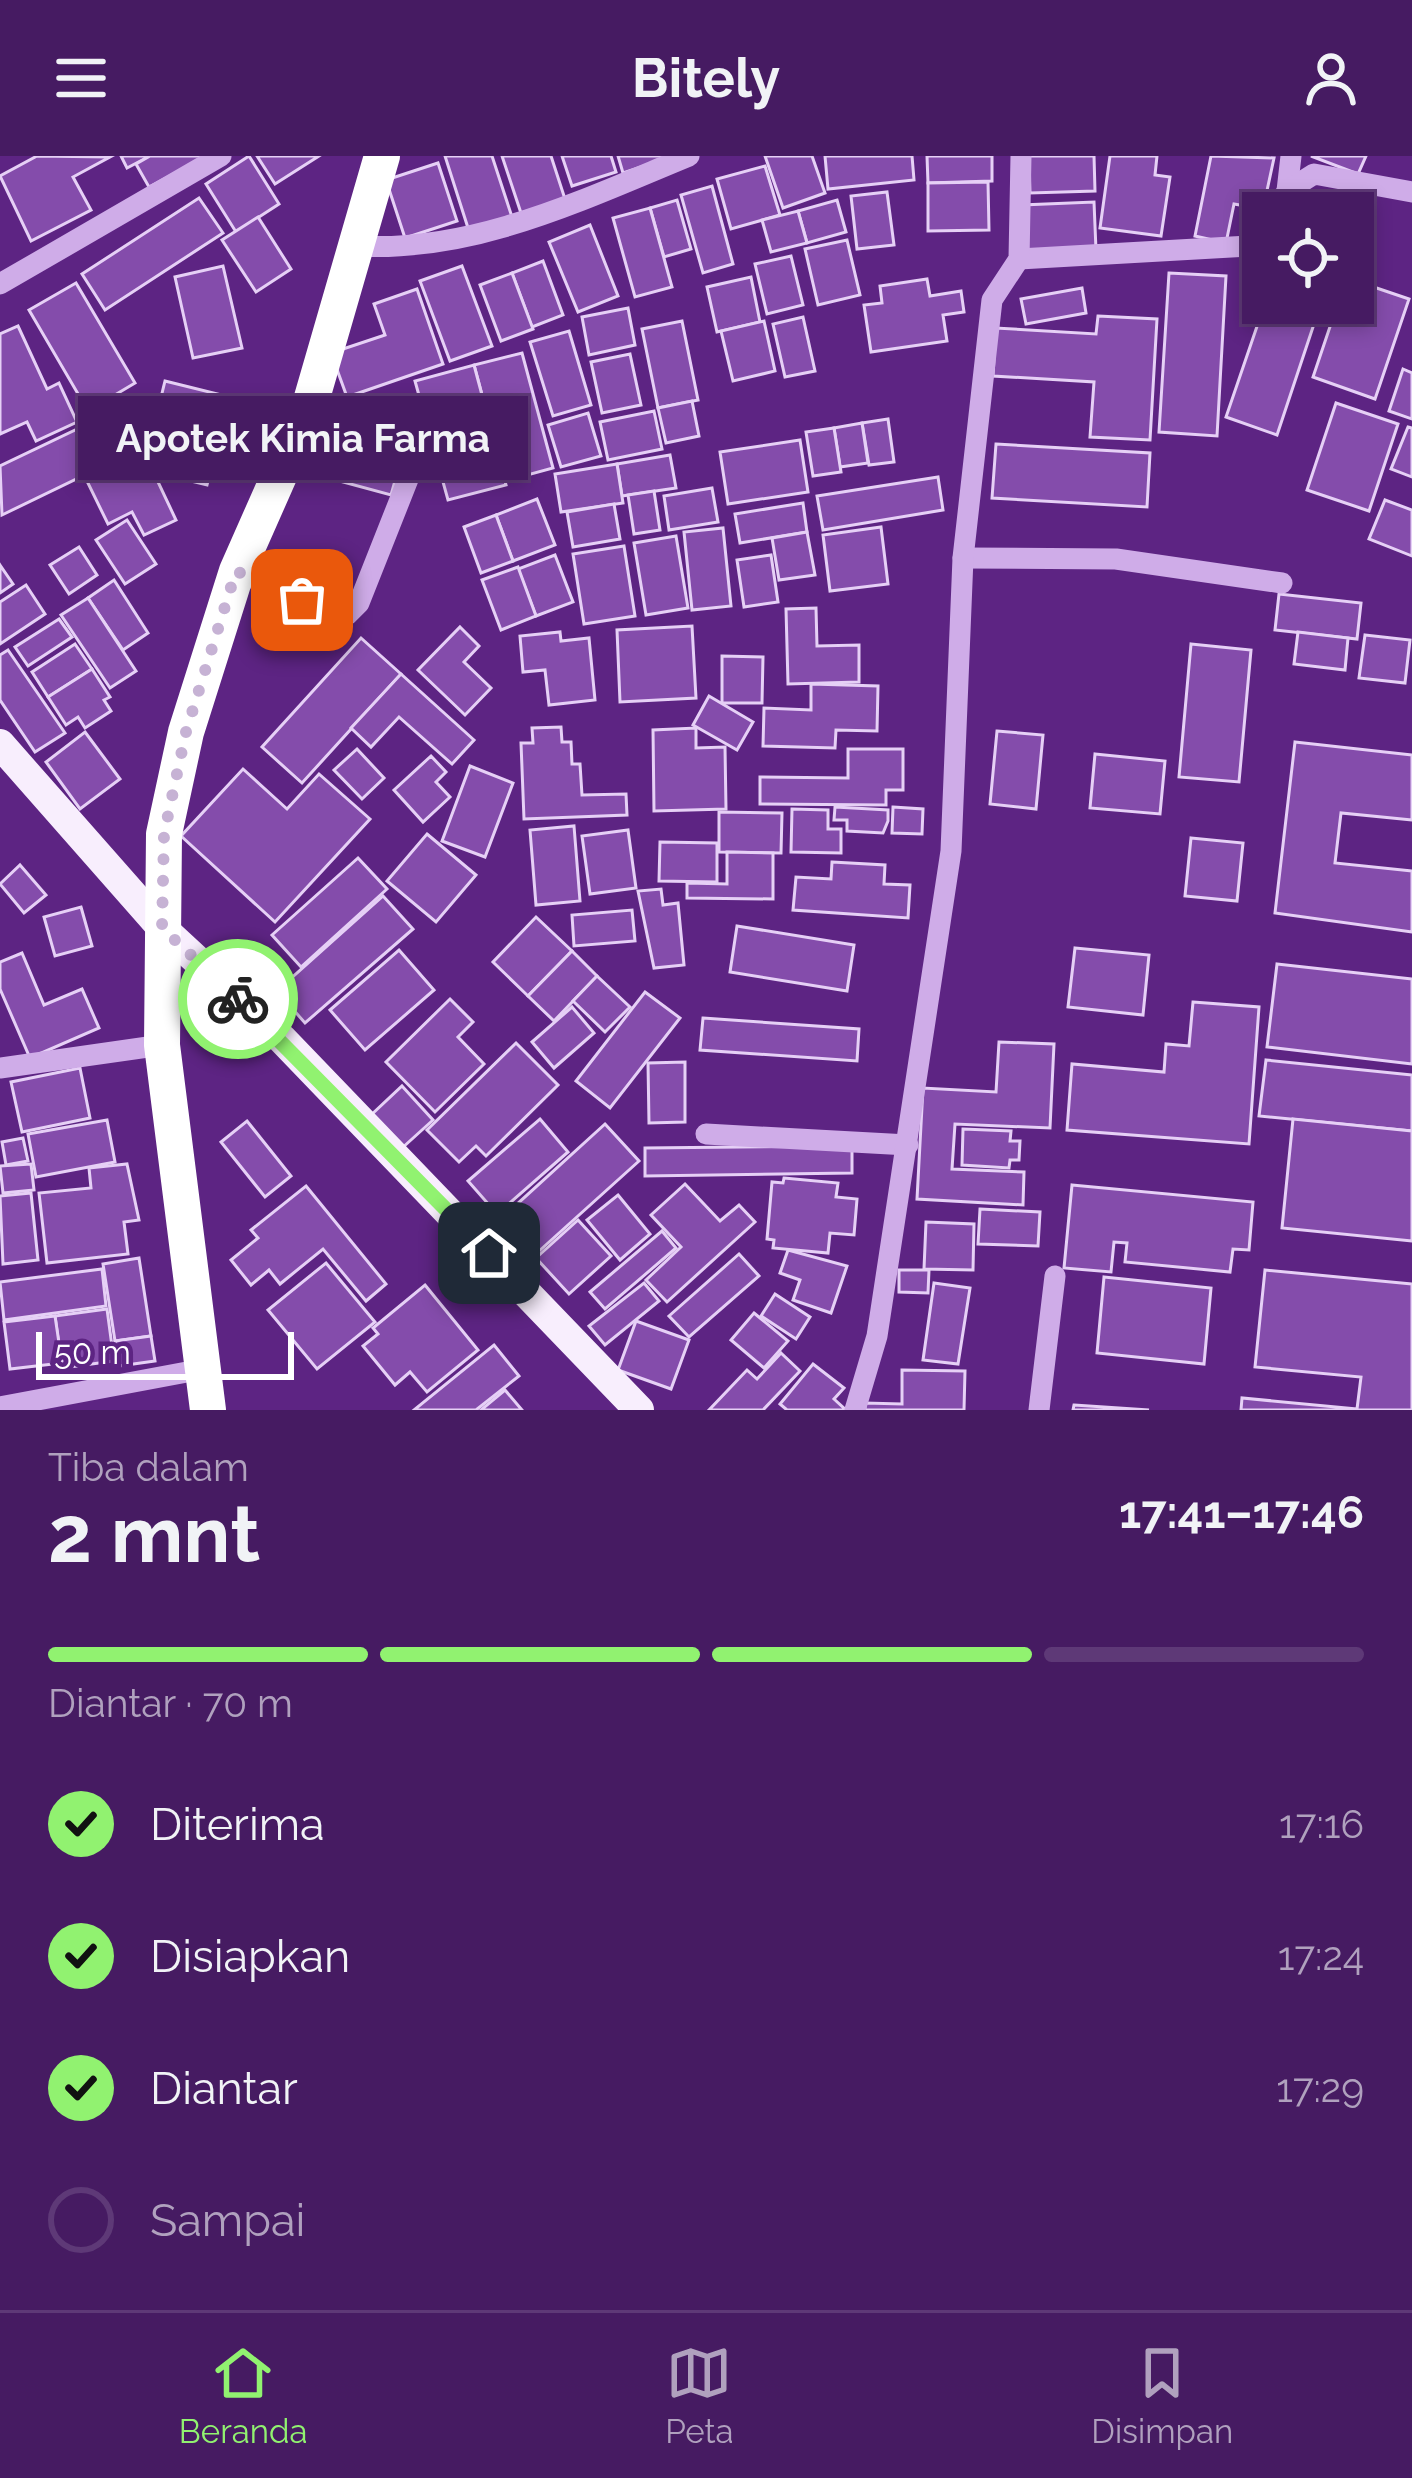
<!DOCTYPE html>
<html lang="id">
<head>
<meta charset="utf-8">
<style>
	:root { --surface:#461b62; --page:#50286b; --text:#f1f3f6; --muted:#b0a1be; --line:#5e3977; --accent:#91f270 }
	body { margin:0; font-family:Raleway,sans-serif; background:var(--page); color:var(--text); height:100vh; display:flex; flex-direction:column; font-size:45px; white-space:nowrap }
	* { box-sizing:border-box; margin:0 }
	p { font-size:39px; color:var(--muted) }
	.icon { flex:none; width:66px; height:66px; fill:none; stroke:currentColor; stroke-width:2; stroke-linecap:round; stroke-linejoin:round }
	.map { position:relative; height:1254px; overflow:hidden }
	.sheet { display:flex; flex-direction:column; background:var(--surface); flex:1 }
	.sheet>* { flex:none }
	.buttons { position:absolute; left:1242px; top:36px; display:grid; gap:24px }
	.buttons a { display:grid; place-items:center; width:132px; height:132px; border-radius:0px; background:var(--surface); box-shadow:0 6px 18px #0003,0 0 0 3px var(--line); font-size:60px }
	.scale { position:absolute; left:36px; bottom:30px; width:258px; box-sizing:border-box; padding-left:12px; border:6px solid #fff; border-top:0; font-size:33px; line-height:42px; white-space:nowrap; color:#fff; -webkit-text-stroke:9px #5d2483; paint-order:stroke }
	.pin { position:absolute; display:grid; place-items:center; width:102px; height:102px; color:#fff; margin:-51px; border-radius:24px; box-shadow:0 6px 18px #0006 }
	.courier { position:absolute; display:grid; place-items:center; width:120px; height:120px; margin:-60px; border:9px solid #91f270; border-radius:50%; background:#fff; color:#222; box-shadow:0 3px 15px #0007 }
	.bubble { position:absolute; height:84px; border-radius:0px; background:var(--surface); box-shadow:0 6px 18px #0003,0 0 0 3px var(--line); font-size:39px; font-weight:700; line-height:84px; text-align:center }
	.headline em { font-style:normal; font-weight:700 }
	.headline div { display:flex; flex-direction:column-reverse }
	.headline { display:flex; align-items:center; justify-content:space-between; height:204px; padding:0 48px }
	h1 { font-size:78px; font-weight:700; line-height:90px }
	.bar { display:grid; grid-template-columns:repeat(4,1fr); gap:18px 12px; align-content:center; height:144px; padding:0 48px }
	.bar i { height:15px; border-radius:9px; background:var(--line) }
	.bar .active { background:var(--accent) }
	.bar p { grid-column:span 4 }
	ol { padding:0 48px; list-style:none }
	li { display:flex; align-items:center; gap:36px; height:132px }
	li p { margin-inline-start:auto }
	li .icon { padding:12px; border-radius:50%; background:var(--accent); color:#111; stroke-width:4 }
	li:last-child { color:var(--muted) }
	li i { width:66px; height:66px; border:6px solid var(--line); border-radius:50% }
	header { display:flex; justify-content:space-between; align-items:center; height:156px; padding:0 48px; background:var(--surface); font-size:54px; font-weight:700 }
	.menu { display:flex; justify-content:space-around; align-items:center; height:168px; border-top:3px solid var(--line); background:var(--surface); font-size:33px; color:var(--muted) }
	.menu a { display:grid; justify-items:center; gap:6px }
	.menu .active { color:var(--accent) }
	.map>svg:first-child { display:block }
	.building { fill:#844cab; stroke:#e6d0f6; stroke-width:3 }
	.lines { fill:none; stroke-linecap:round; stroke-linejoin:round }
	.minor { stroke:#cface8; stroke-width:21 }
	.major { stroke:#f8eefd; stroke-width:30 }
	.highway { stroke:#fff; stroke-width:36 }
	.done { stroke:#c6b2d4; stroke-width:12; stroke-dasharray:0 21.6 }
	.route { stroke:#91f270; stroke-width:15 }
</style>
</head>
<body>
<header><svg class="icon" aria-label="menu" viewBox="0 0 24 24"><path d="M4 6h16M4 12h16M4 18h16"/></svg>Bitely<svg class="icon" aria-label="person" viewBox="0 0 24 24"><circle cx="12" cy="8" r="4"/><path d="M4 21q1-7 8-7t8 7"/></svg></header>
<div class="map">
<svg width="1412" height="1254" viewBox="0 0 1412 1254">
	<rect width="100%" height="100%" fill="#5d2483"/>
	<!-- building -->
	<g class="building">
		<path d="M37,0L110,1L73,21L91,54L31,85L0,20Z"/>
		<path d="M121,0H150L127,12Z"/>
		<path d="M150,0H207L149,31L136,8Z"/>
		<path d="M249,0L279,48L236,76L206,28Z"/>
		<path d="M257,0H319L275,28Z"/>
		<path d="M445,0H492L512,61L469,75Z"/>
		<path d="M502,0H551L565,43L521,57Z"/>
		<path d="M562,0H611L616,16L572,30Z"/>
		<path d="M618,0H661L662,4L623,17Z"/>
		<path d="M765,0H812L825,37L783,52Z"/>
		<path d="M825,0H912L914,24L828,33Z"/>
		<path d="M927,0H992V25L928,27Z"/>
		<path d="M1029,0H1094L1095,35L1030,37Z"/>
		<path d="M1110,0H1157L1155,19L1170,21L1161,80L1100,72Z"/>
		<path d="M1211,0L1274,2L1263,53L1234,48L1226,87L1195,80Z"/>
		<path d="M1311,0H1366L1358,18Z"/>
		<path d="M438,7L457,65L405,82L386,24Z"/>
		<path d="M765,10L780,59L731,73L717,23Z"/>
		<path d="M988,26L989,74L928,75V27Z"/>
		<path d="M712,30L733,108L703,117L681,39Z"/>
		<path d="M887,36L894,89L857,93L851,40Z"/>
		<path d="M199,42L223,77L105,154L82,118Z"/>
		<path d="M677,44L691,93L664,101L650,52Z"/>
		<path d="M837,44L846,76L807,87L798,55Z"/>
		<path d="M1094,46L1096,94L1024,97L1022,49Z"/>
		<path d="M650,52L672,131L635,141L613,62Z"/>
		<path d="M798,55L807,87L771,96L762,64Z"/>
		<path d="M258,61L291,113L256,136L222,84Z"/>
		<path d="M590,69L618,140L578,156L549,86Z"/>
		<path d="M847,84L860,139L818,149L805,93Z"/>
		<path d="M791,100L803,149L767,158L755,108Z"/>
		<path d="M543,105L563,159L532,171L512,117Z"/>
		<path d="M223,110L242,192L193,202L175,121Z"/>
		<path d="M462,110L492,190L450,205L420,125Z"/>
		<path d="M512,117L533,173L501,185L480,129Z"/>
		<path d="M1169,117L1226,120L1217,280L1159,276Z"/>
		<path d="M751,121L760,166L717,176L707,131Z"/>
		<path d="M927,123L930,140L961,135L964,156L943,159L947,185L871,196L864,149L882,147L880,130Z"/>
		<path d="M1353,124L1409,143L1375,243L1313,221L1338,147H1353Z"/>
		<path d="M76,127L135,227L88,255L29,154Z"/>
		<path d="M1082,132L1086,157L1026,168L1021,143Z"/>
		<path d="M417,133L443,208L347,241L331,197L385,179L374,148Z"/>
		<path d="M1265,147H1321L1277,279L1226,261Z"/>
		<path d="M628,152L635,189L589,199L582,161Z"/>
		<path d="M1098,160L1157,163L1150,284L1090,281L1094,226L993,220L996,172L1096,178Z"/>
		<path d="M803,161L815,215L785,221L773,168Z"/>
		<path d="M682,165L698,244L658,252L642,173Z"/>
		<path d="M764,165L775,215L733,225L721,175Z"/>
		<path d="M18,170L47,233L59,227L77,266L36,285L27,266L0,278V178Z"/>
		<path d="M569,175L591,249L553,260L530,186Z"/>
		<path d="M522,197L553,312L505,325L474,209Z"/>
		<path d="M630,198L641,249L602,257L591,206Z"/>
		<path d="M474,209L506,329L448,344L415,225Z"/>
		<path d="M1403,213L1412,217V263L1389,255Z"/>
		<path d="M165,225L242,244L230,293L153,274Z"/>
		<path d="M338,244L412,265L391,339L317,319Z"/>
		<path d="M692,245L699,280L666,287L658,252Z"/>
		<path d="M1336,247L1398,268L1369,355L1307,334Z"/>
		<path d="M115,255L134,295L2,359L0,310Z"/>
		<path d="M654,255L662,293L608,304L600,266Z"/>
		<path d="M588,257L601,300L561,311L548,269Z"/>
		<path d="M888,263L894,306L869,309L862,267Z"/>
		<path d="M862,267L868,307L840,311L834,272Z"/>
		<path d="M1408,271L1412,272V321L1391,313Z"/>
		<path d="M834,272L841,316L813,320L806,276Z"/>
		<path d="M171,279L217,289L207,329L162,318Z"/>
		<path d="M800,284L808,336L728,348L720,296Z"/>
		<path d="M996,288L1150,297L1147,351L992,342Z"/>
		<path d="M142,292L176,364L144,379L132,356L108,368L84,319Z"/>
		<path d="M670,299L676,332L622,340L617,308Z"/>
		<path d="M617,308L623,347L561,356L555,318Z"/>
		<path d="M938,321L943,354L823,374L817,340Z"/>
		<path d="M712,332L718,366L669,374L664,340Z"/>
		<path d="M654,335L660,374L634,378L628,339Z"/>
		<path d="M537,343L555,389L513,405L496,359Z"/>
		<path d="M1385,344L1412,354V400L1369,383Z"/>
		<path d="M803,347L807,376L740,387L735,358Z"/>
		<path d="M614,348L620,383L573,391L567,356Z"/>
		<path d="M496,359L513,405L481,417L464,371Z"/>
		<path d="M127,364L156,408L125,428L96,384Z"/>
		<path d="M881,371L888,428L830,435L823,379Z"/>
		<path d="M723,372L731,450L692,454L684,376Z"/>
		<path d="M807,376L815,419L779,424L772,382Z"/>
		<path d="M676,380L688,452L646,459L634,387Z"/>
		<path d="M624,390L635,460L584,468L573,398Z"/>
		<path d="M79,391L97,419L69,438L50,409Z"/>
		<path d="M555,399L573,446L536,460L518,413Z"/>
		<path d="M771,399L778,446L744,451L737,404Z"/>
		<path d="M0,409L13,428L0,437Z"/>
		<path d="M518,411L536,460L501,474L482,424Z"/>
		<path d="M114,424L148,477L123,494L88,442Z"/>
		<path d="M26,429L45,458L0,488V446Z"/>
		<path d="M1279,438L1361,447L1357,483L1275,474Z"/>
		<path d="M88,442L136,515L110,532L61,459Z"/>
		<path d="M816,452L817,490L859,489V526L788,528L786,453Z"/>
		<path d="M59,463L72,481L28,510L15,491Z"/>
		<path d="M692,470L696,542L620,546L617,474Z"/>
		<path d="M460,471L479,490L464,506L491,532L465,559L418,514Z"/>
		<path d="M560,476L561,485L589,482L595,544L549,549L545,514L523,516L520,480Z"/>
		<path d="M1298,476L1348,482L1345,514L1294,508Z"/>
		<path d="M1365,479L1410,484L1405,527L1359,522Z"/>
		<path d="M361,482L401,518L302,627L262,591Z"/>
		<path d="M75,488L92,513L48,541L32,516Z"/>
		<path d="M1191,488L1251,494L1239,626L1179,621Z"/>
		<path d="M8,494L65,577L35,596L0,544V499Z"/>
		<path d="M722,500L763,501L762,547H722Z"/>
		<path d="M92,513L110,541L104,544L111,555L85,572L78,561L66,569L48,541Z"/>
		<path d="M401,518L474,584L452,608L399,561L371,591L351,572Z"/>
		<path d="M811,528L878,530L877,575L836,574L835,592L763,590L764,552L811,554Z"/>
		<path d="M709,540L753,566L737,594L693,569Z"/>
		<path d="M561,571L562,586H571L572,608H580L582,639L626,638L627,659L524,663L521,587H533L532,572Z"/>
		<path d="M696,572V592L725,591L726,653L654,655L653,574Z"/>
		<path d="M997,575L1043,579L1036,653L990,648Z"/>
		<path d="M85,576L120,623L80,653L46,606Z"/>
		<path d="M1295,586L1412,599V664L1341,657L1335,707L1412,715V776L1275,757Z"/>
		<path d="M357,593L384,622L362,643L334,614Z"/>
		<path d="M848,593H903V634H886V649L760,648V621L848,622Z"/>
		<path d="M1095,598L1165,605L1160,658L1090,652Z"/>
		<path d="M431,600L446,616L436,626L450,641L423,666L394,634Z"/>
		<path d="M470,610L513,627L485,701L442,685Z"/>
		<path d="M243,613L287,653L319,618L370,663L275,766L181,680Z"/>
		<path d="M835,651L888,654V665L883,677L847,675V664H834Z"/>
		<path d="M893,651L923,653L922,678L892,677Z"/>
		<path d="M792,653L828,654V673H841V697L791,696Z"/>
		<path d="M719,656L782,657L781,697L719,696Z"/>
		<path d="M574,670L580,745L536,749L530,674Z"/>
		<path d="M628,674L636,732L590,738L582,680Z"/>
		<path d="M427,678L476,719L436,766L387,725Z"/>
		<path d="M1191,682L1243,687L1237,745L1185,740Z"/>
		<path d="M660,686L717,687V726L659,725Z"/>
		<path d="M727,696L773,697V743L687,742V727L727,728Z"/>
		<path d="M358,702L387,733L301,811L272,779Z"/>
		<path d="M832,706L885,709L884,728L910,729L908,762L793,754L796,721L831,723Z"/>
		<path d="M20,709L46,739L24,757L0,728Z"/>
		<path d="M661,733L663,749L678,747L684,809L654,812L638,735Z"/>
		<path d="M383,740L413,773L305,867L277,835Z"/>
		<path d="M81,751L92,790L55,800L44,761Z"/>
		<path d="M632,754L635,785L574,790L572,759Z"/>
		<path d="M536,761L572,795L528,840L493,806Z"/>
		<path d="M737,770L854,789L847,835L730,816Z"/>
		<path d="M1075,792L1149,799L1143,859L1068,851Z"/>
		<path d="M399,794L434,834L365,894L330,854Z"/>
		<path d="M572,795L597,820L554,865L528,840Z"/>
		<path d="M22,797L44,849L82,833L99,872L30,902L0,833V806Z"/>
		<path d="M1277,808L1412,823V908L1267,891Z"/>
		<path d="M597,820L630,851L605,876L573,845Z"/>
		<path d="M645,836L680,862L610,952L576,925Z"/>
		<path d="M450,843L473,866L458,881L484,908L435,956L386,906Z"/>
		<path d="M1193,846L1259,851L1249,988L1067,974L1072,908L1164,916L1166,888L1189,890Z"/>
		<path d="M572,851L594,877L554,912L532,886Z"/>
		<path d="M703,862L859,873L857,905L700,894Z"/>
		<path d="M999,886L1054,888L1050,972L955,968L952,1013L1024,1016L1023,1049L917,1043L923,932L996,936Z"/>
		<path d="M516,887L558,929L486,1000L476,990L459,1006L427,974Z"/>
		<path d="M1266,904L1412,919V975L1259,960Z"/>
		<path d="M685,906V966L649,967L648,907Z"/>
		<path d="M80,912L90,962L22,976L11,926Z"/>
		<path d="M402,930L433,964L401,993L370,960Z"/>
		<path d="M540,963L568,996L497,1058L468,1025Z"/>
		<path d="M1293,963L1412,975V1085L1282,1072Z"/>
		<path d="M107,964L115,1006L36,1021L28,978Z"/>
		<path d="M247,965L291,1020L265,1041L221,986Z"/>
		<path d="M605,968L639,1005L538,1096L504,1060Z"/>
		<path d="M963,973L1011,975L1010,985H1020L1019,1004H1010L1009,1012L962,1009Z"/>
		<path d="M23,982L28,1005L6,1009L2,986Z"/>
		<path d="M852,990V1017L645,1020V992Z"/>
		<path d="M31,1008L34,1034L3,1037L0,1010Z"/>
		<path d="M127,1008L139,1064L124,1066L128,1098L47,1107L39,1037L91,1032L89,1012Z"/>
		<path d="M784,1022L838,1027L836,1041L857,1043L854,1079L830,1077L828,1097L773,1092L774,1084L767,1083L772,1026L783,1027Z"/>
		<path d="M685,1028L720,1065L739,1049L755,1066L667,1146L646,1124L681,1091L651,1059Z"/>
		<path d="M1072,1029L1253,1046L1249,1094L1233,1093L1230,1116L1125,1106L1127,1087L1114,1086L1111,1116L1064,1112Z"/>
		<path d="M306,1030L386,1128L366,1145L323,1093L280,1128L269,1114L251,1129L231,1104L258,1082L251,1074Z"/>
		<path d="M31,1037L38,1104L3,1108L0,1040Z"/>
		<path d="M618,1039L650,1078L620,1104L587,1064Z"/>
		<path d="M980,1053L1040,1056L1038,1090L978,1088Z"/>
		<path d="M578,1064L611,1100L569,1138L536,1102Z"/>
		<path d="M498,1066L529,1098L514,1112L484,1080Z"/>
		<path d="M926,1066L974,1068L973,1114L924,1113Z"/>
		<path d="M662,1075L676,1092L605,1153L590,1136Z"/>
		<path d="M788,1094L847,1110L831,1157L793,1144L800,1124L780,1117Z"/>
		<path d="M739,1098L759,1120L689,1181L669,1160Z"/>
		<path d="M139,1102L151,1180L115,1185L103,1108Z"/>
		<path d="M326,1107L375,1166L317,1213L268,1154Z"/>
		<path d="M102,1113L106,1150L4,1164L0,1126Z"/>
		<path d="M899,1114H929L928,1137L899,1136Z"/>
		<path d="M1265,1114L1412,1128V1254H1241L1242,1242L1357,1253L1361,1221L1255,1211Z"/>
		<path d="M1104,1121L1211,1132L1204,1208L1097,1197Z"/>
		<path d="M644,1127L659,1145L605,1189L589,1170Z"/>
		<path d="M934,1127L970,1132L958,1208L923,1204Z"/>
		<path d="M425,1129L478,1194L427,1236L410,1216L395,1229L363,1190L378,1178L373,1172Z"/>
		<path d="M775,1138L810,1161L796,1183L761,1160Z"/>
		<path d="M107,1153L114,1205L62,1212L55,1160Z"/>
		<path d="M754,1157L788,1185L764,1212L731,1184Z"/>
		<path d="M55,1160L62,1207L10,1213L4,1166Z"/>
		<path d="M636,1165L689,1184L671,1233L618,1214Z"/>
		<path d="M151,1180L155,1205L119,1210L115,1185Z"/>
		<path d="M494,1189L519,1220L476,1254H414Z"/>
		<path d="M781,1197L800,1215L763,1254H709L747,1214L757,1223Z"/>
		<path d="M813,1208L844,1232L834,1243L846,1254H787L780,1248Z"/>
		<path d="M902,1214L965,1215L964,1254H865V1247L902,1248Z"/>
		<path d="M505,1234L522,1254H481Z"/>
		<path d="M1074,1249L1149,1254H1073Z"/>
	</g>
	<g class="lines">
		<!-- minor -->
		<g class="minor">
			<path d="M1287,35L1291,0"/>
			<path d="M1275,57L1287,35L1314,18L1412,36"/>
			<path d="M356,90C473,97 582,44 689,0"/>
			<path d="M1019,103L1249,90L1263,79"/>
			<path d="M0,128L221,0"/>
			<path d="M963,402L1116,403L1282,427"/>
			<path d="M237,415L328,456L347,459L359,447L422,288"/>
			<path d="M0,912L162,889"/>
			<path d="M706,978L908,989"/>
			<path d="M0,1251L203,1213"/>
			<path d="M855,1254L877,1180L951,695L963,402L992,144L1019,103L1021,0"/>
			<path d="M1039,1254L1055,1120"/>
		</g>
		<!-- major -->
		<path class="major" d="M0,588L162,772L282,883L639,1254"/>
		<!-- highway -->
		<path class="highway" d="M208,1254L162,889L164,678L186,576L237,415L309,252L382,0"/>
	</g>
	<g class="lines">
		<!-- done -->
		<path class="done" d="M238,843L162,772L164,678L186,576L236,415L302,444"/>
		<!-- route -->
		<path class="route" d="M238,843L489,1097"/>
	</g>
</svg>
<div class="buttons">
<a><svg class="icon" aria-label="locate" viewBox="0 0 24 24"><circle cx="12" cy="12" r="6"/><path d="M12 2v4M12 18v4M2 12h4M18 12h4"/></svg></a>
</div>
<div class="scale">50 m</div>
<div class="pin" style="left:302px;top:444px;background:#ea580c"><svg class="icon" aria-label="bag" viewBox="0 0 24 24"><path d="M5 8h14l-1 12H6zM9 8a3 3 0 0 1 6 0"/></svg></div>
<div class="pin" style="left:489px;top:1097px;background:#1f2937"><svg class="icon" aria-label="home" viewBox="0 0 24 24"><path d="M3 11l9-7 9 7M6 9v11h12V9"/></svg></div>
<div class="courier" style="left:238px;top:843px"><svg class="icon" aria-label="bike" viewBox="0 0 24 24"><circle cx="6" cy="16" r="4"/><circle cx="18" cy="16" r="4"/><path d="M6 16l4-8h5l3 8M10 8l3 8H6M13 5h3"/></svg></div>
<div class="bubble" style="left:78px;top:240px;width:450px">Apotek Kimia Farma</div>
</div>
<section class="sheet">
<div class="headline"><div><h1>2 mnt</h1><p>Tiba dalam</p></div><em>17:41–17:46</em></div>
<div class="bar"><i class="active"></i><i class="active"></i><i class="active"></i><i></i><p>Diantar · 70 m</p></div>
<ol>
<li><svg class="icon" aria-label="check" viewBox="0 0 24 24"><path d="M5 12l5 5 9-10"/></svg>Diterima<p>17:16</p></li>
<li><svg class="icon" aria-label="check" viewBox="0 0 24 24"><path d="M5 12l5 5 9-10"/></svg>Disiapkan<p>17:24</p></li>
<li><svg class="icon" aria-label="check" viewBox="0 0 24 24"><path d="M5 12l5 5 9-10"/></svg>Diantar<p>17:29</p></li>
<li><i></i>Sampai</li>
</ol>
</section>
<nav class="menu">
<a class="active"><svg class="icon" aria-label="home" viewBox="0 0 24 24"><path d="M3 11l9-7 9 7M6 9v11h12V9"/></svg>Beranda</a>
<a><svg class="icon" aria-label="map" viewBox="0 0 24 24"><path d="M3 6l6-2 6 2 6-2v14l-6 2-6-2-6 2zM9 4v14M15 6v14"/></svg>Peta</a>
<a><svg class="icon" aria-label="saved" viewBox="0 0 24 24"><path d="M7 4h10v16l-5-4-5 4z"/></svg>Disimpan</a>
</nav>
</body>
</html>
